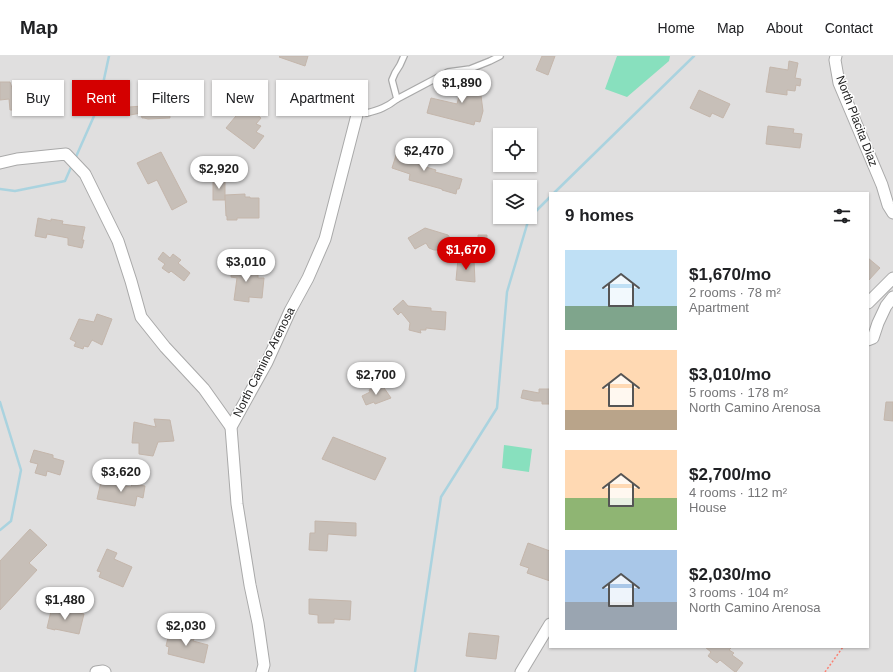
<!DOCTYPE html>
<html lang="en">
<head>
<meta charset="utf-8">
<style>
	body { margin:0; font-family:Arial,sans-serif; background:#f2f2f2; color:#202124; height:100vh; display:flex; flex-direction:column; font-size:15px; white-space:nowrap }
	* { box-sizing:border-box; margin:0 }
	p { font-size:13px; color:#757577 }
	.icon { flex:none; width:22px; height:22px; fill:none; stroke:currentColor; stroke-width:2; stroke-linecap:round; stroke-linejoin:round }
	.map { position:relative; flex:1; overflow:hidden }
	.sheet { position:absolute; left:549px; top:136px; width:320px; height:456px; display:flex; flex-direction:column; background:#fff; border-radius:0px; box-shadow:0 1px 3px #0004 }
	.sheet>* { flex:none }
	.top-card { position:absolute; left:12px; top:24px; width:380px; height:36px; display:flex; gap:8px }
	.controls { position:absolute; left:493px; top:72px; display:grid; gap:8px }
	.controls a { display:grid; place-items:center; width:44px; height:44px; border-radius:0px; background:#fff; box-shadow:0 1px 3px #0004; font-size:20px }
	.price { position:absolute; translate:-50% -34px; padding:0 9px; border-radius:14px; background:#fff; color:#222; font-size:13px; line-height:26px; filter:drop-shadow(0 1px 2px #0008) }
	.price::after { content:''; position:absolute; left:50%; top:24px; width:12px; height:9px; margin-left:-6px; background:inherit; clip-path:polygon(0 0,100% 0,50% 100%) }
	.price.on { background:#d40000; color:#fff }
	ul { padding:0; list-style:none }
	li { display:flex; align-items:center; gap:12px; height:100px; padding:0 16px }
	li span { display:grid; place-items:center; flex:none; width:112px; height:80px; border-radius:0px; color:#555 }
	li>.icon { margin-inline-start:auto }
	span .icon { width:48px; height:48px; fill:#fffc; stroke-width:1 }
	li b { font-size:17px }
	h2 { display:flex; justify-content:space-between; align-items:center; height:48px; padding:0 16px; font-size:17px }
	.pill { padding:0 14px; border-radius:0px; background:#fff; box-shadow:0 1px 3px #0004; font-size:14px; line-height:36px }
	.pill.on { background:#d40000; color:#fff }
	header { display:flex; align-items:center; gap:24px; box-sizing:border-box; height:56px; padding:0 20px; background:#fff; border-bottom:1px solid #e0e0e0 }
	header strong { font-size:19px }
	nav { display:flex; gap:22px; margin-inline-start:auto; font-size:14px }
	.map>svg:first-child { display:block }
</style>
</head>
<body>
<header>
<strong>Map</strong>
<nav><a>Home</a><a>Map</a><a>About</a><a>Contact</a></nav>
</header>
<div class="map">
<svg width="893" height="616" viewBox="0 0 893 616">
	<rect width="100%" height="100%" fill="#f2efe9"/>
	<path fill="#e0dfdf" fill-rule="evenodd" d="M0,0H893V616H0ZM500,79H530V109H500ZM500,131H530V161H500ZM550,137H868V591H550Z"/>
	<g fill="#88e0be">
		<path d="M617,0H670L669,5L627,41L605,33Z"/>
		<path d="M504,389L532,393L529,416L502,412Z"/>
	</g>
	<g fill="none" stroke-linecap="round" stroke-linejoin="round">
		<g stroke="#aad3df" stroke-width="2.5">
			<path d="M75,103L98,51L109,0"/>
			<path d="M0,133L15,135L65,125L72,109"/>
			<path d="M554,137L694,0"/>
			<path d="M530,161L550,141"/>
			<path d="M0,346L21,414L11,465L0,474"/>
			<path d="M415,616L441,441L497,352L507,236L529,162L530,161"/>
		</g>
	</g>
	<g fill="#c7bfb8" stroke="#c4b6ab">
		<path d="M280,0H308L305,10L279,1Z"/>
		<path d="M542,0H555L548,19L536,14Z"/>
		<path d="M789,5L798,7L795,22L801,23L800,30L796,29L795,35L787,34V39L766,36L770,11L788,14Z"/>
		<path d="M471,20L483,22L480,32L483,55L480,66L475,65L474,69L427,57L431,42L457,48L463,25L469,26Z"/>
		<path d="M0,26H10L13,35L41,33L43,57L16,59V54H10L9,43L0,44Z"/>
		<path d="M699,34L730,48L723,62L712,57L710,61L690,52Z"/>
		<path d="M245,49L261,62L256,68L261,70L256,76L264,80L254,93L226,72Z"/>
		<path d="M143,50L144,55L169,51L170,62L148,63L144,62H142L141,57L130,59L129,51Z"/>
		<path d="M768,70L794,73L793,77L802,78L800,92L766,88Z"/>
		<path d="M405,91H417L419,109L436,114L435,116L462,123L459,133H457L456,138L442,134V133L409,124L410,118L392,112L397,96L404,97Z"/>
		<path d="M161,96L187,146L172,154L157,124L148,128L137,107Z"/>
		<rect x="213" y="125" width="12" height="19"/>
		<path d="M245,138V141H250V142H259V162H237V164H227V160H226L225,139Z"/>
		<path d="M38,162L51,165V163L63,165L62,168L85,171L82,184H84L82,192L68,189V182L47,178L46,182L35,180Z"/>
		<path d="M425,172L448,179L457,192L446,200L442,194H434L429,192L426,187L415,193L408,182Z"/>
		<path d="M478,179H487L486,199H476V183H478Z"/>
		<path d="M163,196L170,202L173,198L181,204L178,207L190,217L184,225L171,215L169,217L162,212L165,208L158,203Z"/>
		<path d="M868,202L880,212L868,225Z"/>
		<path d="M458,203L474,204L475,226L456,224Z"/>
		<path d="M233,205L245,206L244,217L258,219V222H264L262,242L249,241V246L234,244L237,222L231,221Z"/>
		<path d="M403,244L408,250L431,252V255L446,256L445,274L426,272V274H420L421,277L409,274L410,267L401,256L398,259L393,253Z"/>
		<path d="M97,258L112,263L102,289L92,284L88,291L84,290L83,293L74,290L76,286L70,283L79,263L94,266Z"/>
		<path d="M382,329L391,342L375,348L374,346L366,349L362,340L370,336L369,334Z"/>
		<path d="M539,333H550V348H542V345H534L521,342L523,334L539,337Z"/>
		<path d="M886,346H893V365L884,364Z"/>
		<path d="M154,363L170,364L174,385L158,386L153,400L139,398V387H132L134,366L156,371Z"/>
		<path d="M333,381L386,402L375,424L322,403Z"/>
		<path d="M34,394L53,399V402L64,405L60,419L47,415L46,420L35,417L38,408L30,406Z"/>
		<path d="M101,426L131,431L132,428L145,430L143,442L137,440L135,450L97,443Z"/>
		<path d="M315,465L356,467V480L328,478L327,495L309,494L310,477H315Z"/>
		<path d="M30,473L47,489L29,507L37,514L0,554V505Z"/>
		<path d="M528,487L550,495V525L527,517L529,512L520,509Z"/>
		<path d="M107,493L117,497L114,503L132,511L123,531L99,521L101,516L97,515Z"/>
		<path d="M309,543L351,545L350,564L334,563V567H318V559L309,558Z"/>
		<path d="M52,551L84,558L79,578L55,573V574L47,572Z"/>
		<path d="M170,573L186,577V581L194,583L193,585L208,589L204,607L168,598L169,591L166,590Z"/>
		<path d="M469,577L499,580L496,603L466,600Z"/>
		<path d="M705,591H732L729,594L734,597L732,599L743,607L736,616H735L720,604L717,607L708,600L711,596Z"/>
	</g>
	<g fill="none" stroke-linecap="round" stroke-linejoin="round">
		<defs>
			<g id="service">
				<path d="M397,43L448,16L470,13L490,5L500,0"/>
				<path d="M359,51L367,57C379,54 387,51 397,43L392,24L395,17L400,9L404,0"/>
			</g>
			<g id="minor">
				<path d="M836,0L835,4L839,27L882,129L888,149L893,157"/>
				<path d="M0,107L17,103L66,98L85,118L118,185L131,225L141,261L165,291L204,333L231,371"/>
				<path d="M868,247L893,222"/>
				<path d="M868,284L873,282L878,267L886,250L893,241"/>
				<path d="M96,616L103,615L105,616"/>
				<path d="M262,616L264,609L258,567L250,529L237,448L231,371L267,306L290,255L308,222L325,183L359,51"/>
				<path d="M521,616L550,568"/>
			</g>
		</defs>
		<use href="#service" stroke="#a9a9a9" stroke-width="8"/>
		<use href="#minor" stroke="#a9a9a9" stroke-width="13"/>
		<path stroke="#fa8072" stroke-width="1.5" stroke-dasharray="2 2" stroke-linecap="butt" d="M825,616L843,591"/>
		<use href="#service" stroke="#fff" stroke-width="5.5"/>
		<use href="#minor" stroke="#fff" stroke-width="11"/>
	</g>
	<g text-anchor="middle" stroke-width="3" stroke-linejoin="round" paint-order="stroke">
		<g font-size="12" fill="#222" stroke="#fff">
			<text transform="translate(857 65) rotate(69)" y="4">North Placita Diaz</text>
			<text transform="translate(264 306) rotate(-63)" y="4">North Camino Arenosa</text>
		</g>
	</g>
</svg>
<div class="controls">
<a><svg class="icon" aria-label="locate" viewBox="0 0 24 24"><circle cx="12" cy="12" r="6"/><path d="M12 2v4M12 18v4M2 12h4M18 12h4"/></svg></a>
<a><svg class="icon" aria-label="layers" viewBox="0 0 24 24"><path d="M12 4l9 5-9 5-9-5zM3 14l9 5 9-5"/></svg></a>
</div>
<b class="price" style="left:462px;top:48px">$1,890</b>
<b class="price" style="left:424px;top:116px">$2,470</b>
<b class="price" style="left:219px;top:134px">$2,920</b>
<b class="price on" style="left:466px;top:215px">$1,670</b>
<b class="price" style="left:246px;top:227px">$3,010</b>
<b class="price" style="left:376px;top:340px">$2,700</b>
<b class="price" style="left:121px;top:437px">$3,620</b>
<b class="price" style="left:65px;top:565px">$1,480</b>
<b class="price" style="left:186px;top:591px">$2,030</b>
<div class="top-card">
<a class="pill">Buy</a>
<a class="pill on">Rent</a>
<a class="pill">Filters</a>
<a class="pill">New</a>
<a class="pill">Apartment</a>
</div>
<section class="sheet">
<h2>9 homes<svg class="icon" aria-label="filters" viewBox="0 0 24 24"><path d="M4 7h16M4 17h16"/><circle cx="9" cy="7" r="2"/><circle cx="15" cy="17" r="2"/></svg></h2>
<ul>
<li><span style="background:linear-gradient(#bfe0f5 70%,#7fa58c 0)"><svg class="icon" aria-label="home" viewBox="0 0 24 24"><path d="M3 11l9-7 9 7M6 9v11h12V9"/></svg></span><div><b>$1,670/mo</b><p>2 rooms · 78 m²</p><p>Apartment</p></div></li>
<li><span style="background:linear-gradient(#ffd9b3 75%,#b9a48a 0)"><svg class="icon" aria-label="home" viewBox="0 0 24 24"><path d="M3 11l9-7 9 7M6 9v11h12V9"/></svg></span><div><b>$3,010/mo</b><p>5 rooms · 178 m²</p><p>North Camino Arenosa</p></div></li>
<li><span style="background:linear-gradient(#ffd9b3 60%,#8fb573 0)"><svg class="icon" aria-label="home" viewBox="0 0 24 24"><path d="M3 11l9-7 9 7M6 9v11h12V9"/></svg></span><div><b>$2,700/mo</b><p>4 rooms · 112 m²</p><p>House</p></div></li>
<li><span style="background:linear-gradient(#a9c7e8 65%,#9aa5b1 0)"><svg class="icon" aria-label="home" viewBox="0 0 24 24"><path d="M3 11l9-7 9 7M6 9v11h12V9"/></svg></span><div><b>$2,030/mo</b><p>3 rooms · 104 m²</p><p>North Camino Arenosa</p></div></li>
</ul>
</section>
</div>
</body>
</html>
